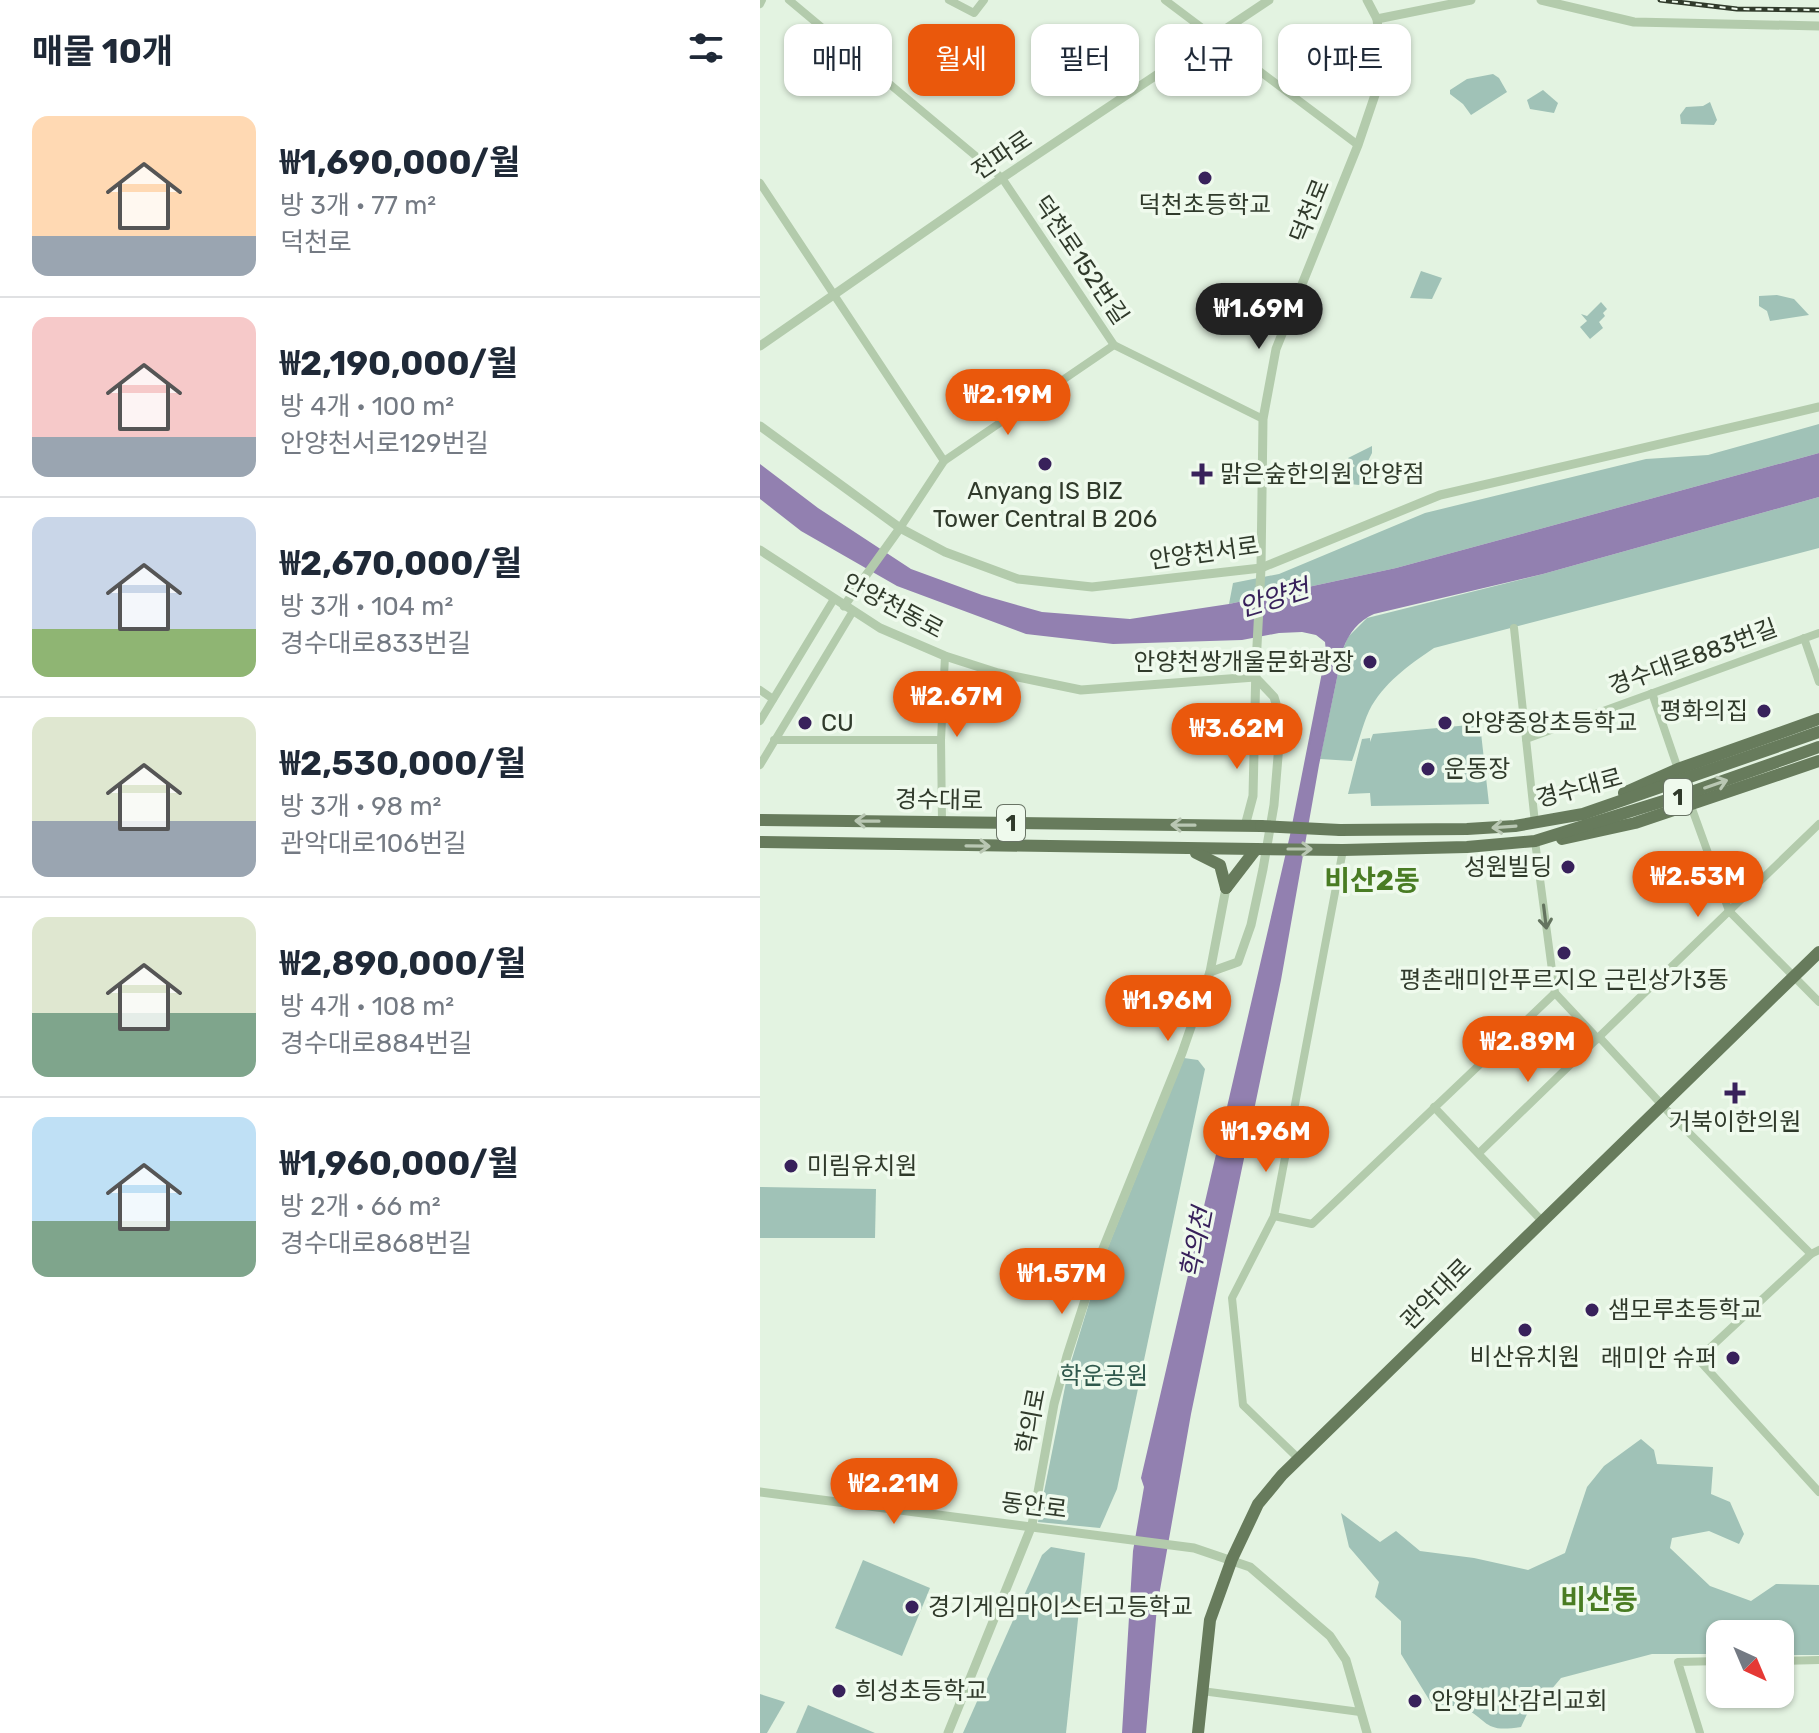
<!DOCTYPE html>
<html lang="ko">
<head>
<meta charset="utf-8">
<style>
	body { margin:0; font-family:Rubik,"Noto Sans KR",sans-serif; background:#f6f6f7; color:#1f2937; height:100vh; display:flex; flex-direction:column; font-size:30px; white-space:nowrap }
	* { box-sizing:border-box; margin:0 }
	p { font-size:26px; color:#747a83 }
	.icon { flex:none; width:44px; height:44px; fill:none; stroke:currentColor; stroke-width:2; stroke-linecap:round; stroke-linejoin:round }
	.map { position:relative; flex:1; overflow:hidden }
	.details { display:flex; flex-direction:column; background:#fff; width:760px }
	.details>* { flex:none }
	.top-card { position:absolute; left:24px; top:24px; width:760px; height:72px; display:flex; gap:16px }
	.needle { width:52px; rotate:136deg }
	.controls { position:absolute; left:946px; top:1620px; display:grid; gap:16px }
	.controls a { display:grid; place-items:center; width:88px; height:88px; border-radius:16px; background:#fff; box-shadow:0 2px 6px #0004; font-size:40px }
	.price { position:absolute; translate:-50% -68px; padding:0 18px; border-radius:28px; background:#ea580c; color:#fff; font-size:26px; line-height:52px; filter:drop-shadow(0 2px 4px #0008) }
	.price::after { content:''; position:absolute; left:50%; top:48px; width:24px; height:18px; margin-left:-12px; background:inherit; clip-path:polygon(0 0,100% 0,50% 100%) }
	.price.current { background:#222; color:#fff }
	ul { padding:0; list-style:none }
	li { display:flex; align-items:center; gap:24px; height:200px; padding:0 32px }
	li+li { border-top:2px solid #e0e1e3 }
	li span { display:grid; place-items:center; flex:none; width:224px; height:160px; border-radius:16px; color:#555 }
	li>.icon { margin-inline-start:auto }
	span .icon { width:96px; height:96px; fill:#fffc; stroke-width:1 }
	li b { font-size:34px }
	h2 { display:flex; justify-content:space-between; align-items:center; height:96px; padding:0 32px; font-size:34px }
	.tag { padding:0 28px; border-radius:16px; background:#fff; box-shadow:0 2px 6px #0004; font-size:28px; line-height:72px }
	.tag.current { background:#ea580c; color:#fff }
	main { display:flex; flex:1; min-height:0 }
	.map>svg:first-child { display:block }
</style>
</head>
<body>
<main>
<section class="details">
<h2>매물 10개<svg class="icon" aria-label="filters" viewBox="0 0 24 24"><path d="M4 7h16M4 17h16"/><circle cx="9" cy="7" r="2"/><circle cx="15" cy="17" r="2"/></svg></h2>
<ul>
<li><span style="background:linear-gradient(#ffd9b3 75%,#9aa5b1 0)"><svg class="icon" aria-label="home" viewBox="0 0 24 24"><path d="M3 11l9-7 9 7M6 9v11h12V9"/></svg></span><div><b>₩1,690,000/월</b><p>방 3개 · 77 m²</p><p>덕천로</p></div></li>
<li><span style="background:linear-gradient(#f6c9c9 75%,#9aa5b1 0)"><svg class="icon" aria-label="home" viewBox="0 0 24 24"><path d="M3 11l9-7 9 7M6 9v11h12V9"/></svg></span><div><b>₩2,190,000/월</b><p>방 4개 · 100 m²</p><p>안양천서로129번길</p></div></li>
<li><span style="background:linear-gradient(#c9d6e8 70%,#8fb573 0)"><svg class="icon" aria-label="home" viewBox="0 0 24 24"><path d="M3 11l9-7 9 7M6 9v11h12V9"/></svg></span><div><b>₩2,670,000/월</b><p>방 3개 · 104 m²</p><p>경수대로833번길</p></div></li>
<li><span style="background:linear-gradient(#dfe7d0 65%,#9aa5b1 0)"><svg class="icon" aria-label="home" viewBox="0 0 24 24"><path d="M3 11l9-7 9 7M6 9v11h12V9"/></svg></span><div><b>₩2,530,000/월</b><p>방 3개 · 98 m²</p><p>관악대로106번길</p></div></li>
<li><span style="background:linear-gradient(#dfe7d0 60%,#7fa58c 0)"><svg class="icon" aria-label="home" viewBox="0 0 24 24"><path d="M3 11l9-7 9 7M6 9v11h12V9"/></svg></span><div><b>₩2,890,000/월</b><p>방 4개 · 108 m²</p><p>경수대로884번길</p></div></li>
<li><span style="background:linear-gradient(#bfe0f5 65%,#7fa58c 0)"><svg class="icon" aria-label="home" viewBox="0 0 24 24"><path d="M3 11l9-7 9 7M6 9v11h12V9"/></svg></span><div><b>₩1,960,000/월</b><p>방 2개 · 66 m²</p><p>경수대로868번길</p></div></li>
</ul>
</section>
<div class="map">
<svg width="1059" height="1733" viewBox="0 0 1059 1733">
	<rect width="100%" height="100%" fill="#e3f3e1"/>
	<g fill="#a0c2b7">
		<path d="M733,74L739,78L747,92L711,115L703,104L690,94V90L707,79Z"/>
		<path d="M783,90L798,103L794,113L770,109L767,100Z"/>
		<path d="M950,102L957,120L954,125L921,124L920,115L926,107L943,106Z"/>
		<path d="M661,271L682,278L672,299L650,298Z"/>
		<path d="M1017,295L1034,299L1049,315L1010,321L1007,311L999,306V296Z"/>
		<path d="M841,302L847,309L843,313L845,316L839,322L843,328L830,339L820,327L827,321L821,314L827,316Z"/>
		<path d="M1059,424V453L636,568L469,604L473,583L519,574L665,513L886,459L948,455Z"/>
		<path d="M612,446V453L607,463L611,468L621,466L612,472L609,486L604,480L599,485L590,484L586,476L588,471L595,466L588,458Z"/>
		<path d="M1059,497V548L674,648C649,665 623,683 609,711C602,726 598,745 592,761L560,759L583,649L588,637L607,618L783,574Z"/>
		<path d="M720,724L729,804L611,806L610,793L588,794L602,739L610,738V742L613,734Z"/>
		<path d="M424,1058L438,1060L445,1069L357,1489L340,1528L278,1522L308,1372L340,1267Z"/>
		<path d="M0,1187L116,1189L115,1238H0Z"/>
		<path d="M881,1439L894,1450L897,1464L953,1467L951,1494L970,1502L984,1534L979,1544L949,1531L912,1538L910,1548L950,1586L991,1601L1016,1584L1059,1585V1655H1020V1634H960V1654H892L801,1678L780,1703L768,1712L761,1727C723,1733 730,1721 704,1708C696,1704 687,1708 679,1704L673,1706L641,1654V1621L615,1597L619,1582L589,1547L581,1513L620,1542L636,1531L660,1551L714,1558L768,1570L805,1553L827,1487L844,1466Z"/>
		<path d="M291,1547L325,1553L306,1733H203L282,1555Z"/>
		<path d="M103,1560L170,1588L142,1656L75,1628Z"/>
		<path d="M0,1694L25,1702L7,1733H0Z"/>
		<path d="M48,1705L115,1733H36Z"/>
	</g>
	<path fill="#9280b0" d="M1059,453V497L783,574L614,614C598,621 589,633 583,649L559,765L521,980L431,1414L397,1607L386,1733H362L373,1551L384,1487L381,1478L530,835L566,652L565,642L556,635L542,632L519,633L482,640L353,644L266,634L137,586L41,531L0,499V464L58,508L151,569L222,595L282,612L370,619L469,604L636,568Z"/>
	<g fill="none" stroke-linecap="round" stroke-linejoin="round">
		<g stroke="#b3cbac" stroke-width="8">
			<path d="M29,0L242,178L354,345L503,419"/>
			<path d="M189,0L214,13L224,0"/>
			<path d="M405,0L598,145"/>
			<path d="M0,4L2,0"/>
			<path d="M0,183L184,461"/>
			<path d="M140,528L184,461L354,345"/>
			<path d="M754,628L766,739"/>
			<path d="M1044,638L1059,682"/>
			<path d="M0,690L13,699"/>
			<path d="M892,693L918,769"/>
			<path d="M0,721L74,599"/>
			<path d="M14,740H181"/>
			<path d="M0,765L93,611"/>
			<path d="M931,806L969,911L1059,1002"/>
			<path d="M182,822L181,740L185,656"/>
			<path d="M775,823L766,739L1059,633"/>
			<path d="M775,841L795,993"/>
			<path d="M795,993L838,1039"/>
			<path d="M840,1038L916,1120L1051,1254L1059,1250"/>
			<path d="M674,1107L782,1221"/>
			<path d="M719,1153L1059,824"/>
			<path d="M514,1216L552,1224L795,993"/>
			<path d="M1051,1254L938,1359L1059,1492"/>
			<path d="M539,1459L483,1405L472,1298L514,1216L583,850"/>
			<path d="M1020,1661L1059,1660"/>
			<path d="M442,1691L600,1712"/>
			<path d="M940,1733L918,1662L960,1661"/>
		</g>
		<g stroke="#b3cbac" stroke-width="9">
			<path d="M781,0L874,22L1059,26"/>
			<path d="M617,19L711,0"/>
			<path d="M0,346L242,178L509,0"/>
			<path d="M0,426L140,528L185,552L258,579L332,587L501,568L680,495L1059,407"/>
			<path d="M0,550L120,628L185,656L238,673L321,690L495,677L514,697L521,720L514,805L503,869L491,925L478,962L450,972"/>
			<path d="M84,606L140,528"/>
			<path d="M494,719L511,714L520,720"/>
			<path d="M485,826L493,796L496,665L501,568L503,419L516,349L598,145L618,86L619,38L617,19L607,0"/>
			<path d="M0,1492L434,1548L490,1567L570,1636L586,1660L607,1733"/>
			<path d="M188,1733L272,1525L294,1404L307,1356L336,1266L422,1053L450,972L466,888"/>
		</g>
		<g stroke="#677b5c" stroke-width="12">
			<path d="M864,793L918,769L1059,719"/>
			<path d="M0,820L501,826"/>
			<path d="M580,830L707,829L755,826L823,814L1059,732"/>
			<path d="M802,839L875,823L1059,761"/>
			<path d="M0,842L496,849"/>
			<path d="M583,850L707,847L775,841L926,794L1059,747"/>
			<path d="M436,853L460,865L466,888"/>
			<path d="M466,888L496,849"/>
			<path d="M438,1733L450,1620L472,1559L498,1504L522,1475L1059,952"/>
		</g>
		<defs>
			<path id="rail" d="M900,0L977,9L1059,10"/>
		</defs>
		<use href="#rail" stroke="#303a2b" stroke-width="5"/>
		<use href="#rail" stroke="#effaed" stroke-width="2" stroke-dasharray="6" stroke-linecap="butt"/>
		<g stroke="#677b5c" stroke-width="12">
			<path d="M501,826L580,830"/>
			<path d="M496,849L583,850"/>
		</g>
	</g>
	<defs><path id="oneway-shaft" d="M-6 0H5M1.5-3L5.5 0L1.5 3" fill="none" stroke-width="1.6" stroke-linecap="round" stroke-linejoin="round" transform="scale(2)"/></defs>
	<g stroke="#b9c7b3">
		<use href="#oneway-shaft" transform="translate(956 784) rotate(-19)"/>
		<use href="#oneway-shaft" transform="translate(107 821) rotate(-179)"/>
		<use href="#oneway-shaft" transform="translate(423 825) rotate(-179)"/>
		<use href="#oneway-shaft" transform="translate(744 827) rotate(176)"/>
		<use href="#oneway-shaft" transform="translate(218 846) rotate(1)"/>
		<use href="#oneway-shaft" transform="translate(540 849)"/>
	</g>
	<use stroke="#64745f" href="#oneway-shaft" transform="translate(785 917) rotate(83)"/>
	<g fill="#38215b" stroke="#effaed" stroke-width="3">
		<circle cx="445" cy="178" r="8"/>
		<circle cx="285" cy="464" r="8"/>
		<path d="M438 462h8v8h8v8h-8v8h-8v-8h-8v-8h8z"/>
		<circle cx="610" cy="662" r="8"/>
		<circle cx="1004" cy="711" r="8"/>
		<circle cx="45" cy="723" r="8"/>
		<circle cx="685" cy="723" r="8"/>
		<circle cx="668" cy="769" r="8"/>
		<circle cx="808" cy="867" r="8"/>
		<circle cx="804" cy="953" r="8"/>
		<path d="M971 1081h8v8h8v8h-8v8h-8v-8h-8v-8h8z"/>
		<circle cx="31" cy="1166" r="8"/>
		<circle cx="832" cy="1310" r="8"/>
		<circle cx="765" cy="1330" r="8"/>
		<circle cx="973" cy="1358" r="8"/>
		<circle cx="152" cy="1607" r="8"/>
		<circle cx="79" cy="1691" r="8"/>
		<circle cx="655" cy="1701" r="8"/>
	</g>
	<g text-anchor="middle" stroke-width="7" stroke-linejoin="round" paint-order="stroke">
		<g fill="#effaed" stroke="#697465" stroke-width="2">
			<rect x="904" y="779" width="28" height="36" rx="6"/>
			<rect x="237" y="805" width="28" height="36" rx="6"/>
		</g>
		<g font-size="22" font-weight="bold" fill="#303a2b">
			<text x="918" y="805">1</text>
			<text x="251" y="831">1</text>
		</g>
		<g font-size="24" fill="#303a2b" stroke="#effaed">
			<text transform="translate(242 155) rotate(-34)" y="8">전파로</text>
			<text transform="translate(550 211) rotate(-68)" y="8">덕천로</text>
			<text transform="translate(321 260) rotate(56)" y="8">덕천로152번길</text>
			<text transform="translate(444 553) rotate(-8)" y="8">안양천서로</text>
			<text transform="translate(133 606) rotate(28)" y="8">안양천동로</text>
			<text transform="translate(933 657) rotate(-20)" y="8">경수대로883번길</text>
			<text transform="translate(819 788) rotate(-15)" y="8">경수대로</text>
			<text transform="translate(179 800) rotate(1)" y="8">경수대로</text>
			<text transform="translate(676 1294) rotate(-45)" y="8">관악대로</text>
			<text transform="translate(271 1421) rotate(-79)" y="8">학의로</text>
			<text transform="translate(274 1506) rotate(7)" y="8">동안로</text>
		</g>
		<g font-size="24" fill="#303a2b" stroke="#effaed" text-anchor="start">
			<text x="445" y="213" text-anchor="middle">덕천초등학교</text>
			<text x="460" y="482">맑은숲한의원 안양점</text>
			<text x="285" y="499" text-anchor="middle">Anyang IS BIZ<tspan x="285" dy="28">Tower Central B 206</tspan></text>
			<text x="594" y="670" text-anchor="end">안양천쌍개울문화광장</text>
			<text x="988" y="719" text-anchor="end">평화의집</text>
			<text x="61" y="731">CU</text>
			<text x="701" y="731">안양중앙초등학교</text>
			<text x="684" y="777">운동장</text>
			<text x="792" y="875" text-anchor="end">성원빌딩</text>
			<text x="804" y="988" text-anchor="middle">평촌래미안푸르지오 근린상가3동</text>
			<text x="975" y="1130" text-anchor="middle">거북이한의원</text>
			<text x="47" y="1174">미림유치원</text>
			<text x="848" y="1318">샘모루초등학교</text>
			<text x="765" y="1365" text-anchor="middle">비산유치원</text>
			<text x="957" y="1366" text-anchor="end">래미안 슈퍼</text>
			<text x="168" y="1615">경기게임마이스터고등학교</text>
			<text x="95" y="1699">희성초등학교</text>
			<text x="671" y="1709">안양비산감리교회</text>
		</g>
		<g font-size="24" fill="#2f584c" stroke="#effaed">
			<text x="344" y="1384">학운공원</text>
		</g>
		<g font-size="26" font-style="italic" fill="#38215b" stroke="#effaed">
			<text transform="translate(514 598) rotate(-17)" y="9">안양천</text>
			<text transform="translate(436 1243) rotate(-79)" y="9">학의천</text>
		</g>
		<g font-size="28" font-weight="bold" fill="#497c23" stroke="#effaed">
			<text x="612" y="890">비산2동</text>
			<text x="839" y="1609">비산동</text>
		</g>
	</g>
</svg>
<div class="controls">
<a><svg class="needle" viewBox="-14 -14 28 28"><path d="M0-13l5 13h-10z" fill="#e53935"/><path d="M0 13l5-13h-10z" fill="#747a83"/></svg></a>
</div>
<b class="price current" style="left:499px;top:351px">₩1.69M</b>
<b class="price" style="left:248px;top:437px">₩2.19M</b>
<b class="price" style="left:197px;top:739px">₩2.67M</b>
<b class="price" style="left:477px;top:771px">₩3.62M</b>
<b class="price" style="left:938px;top:919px">₩2.53M</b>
<b class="price" style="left:408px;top:1043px">₩1.96M</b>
<b class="price" style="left:768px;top:1084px">₩2.89M</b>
<b class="price" style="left:506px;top:1174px">₩1.96M</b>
<b class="price" style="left:302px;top:1316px">₩1.57M</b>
<b class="price" style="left:134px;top:1526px">₩2.21M</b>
<div class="top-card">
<a class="tag">매매</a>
<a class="tag current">월세</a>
<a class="tag">필터</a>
<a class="tag">신규</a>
<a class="tag">아파트</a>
</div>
</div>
</main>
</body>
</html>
